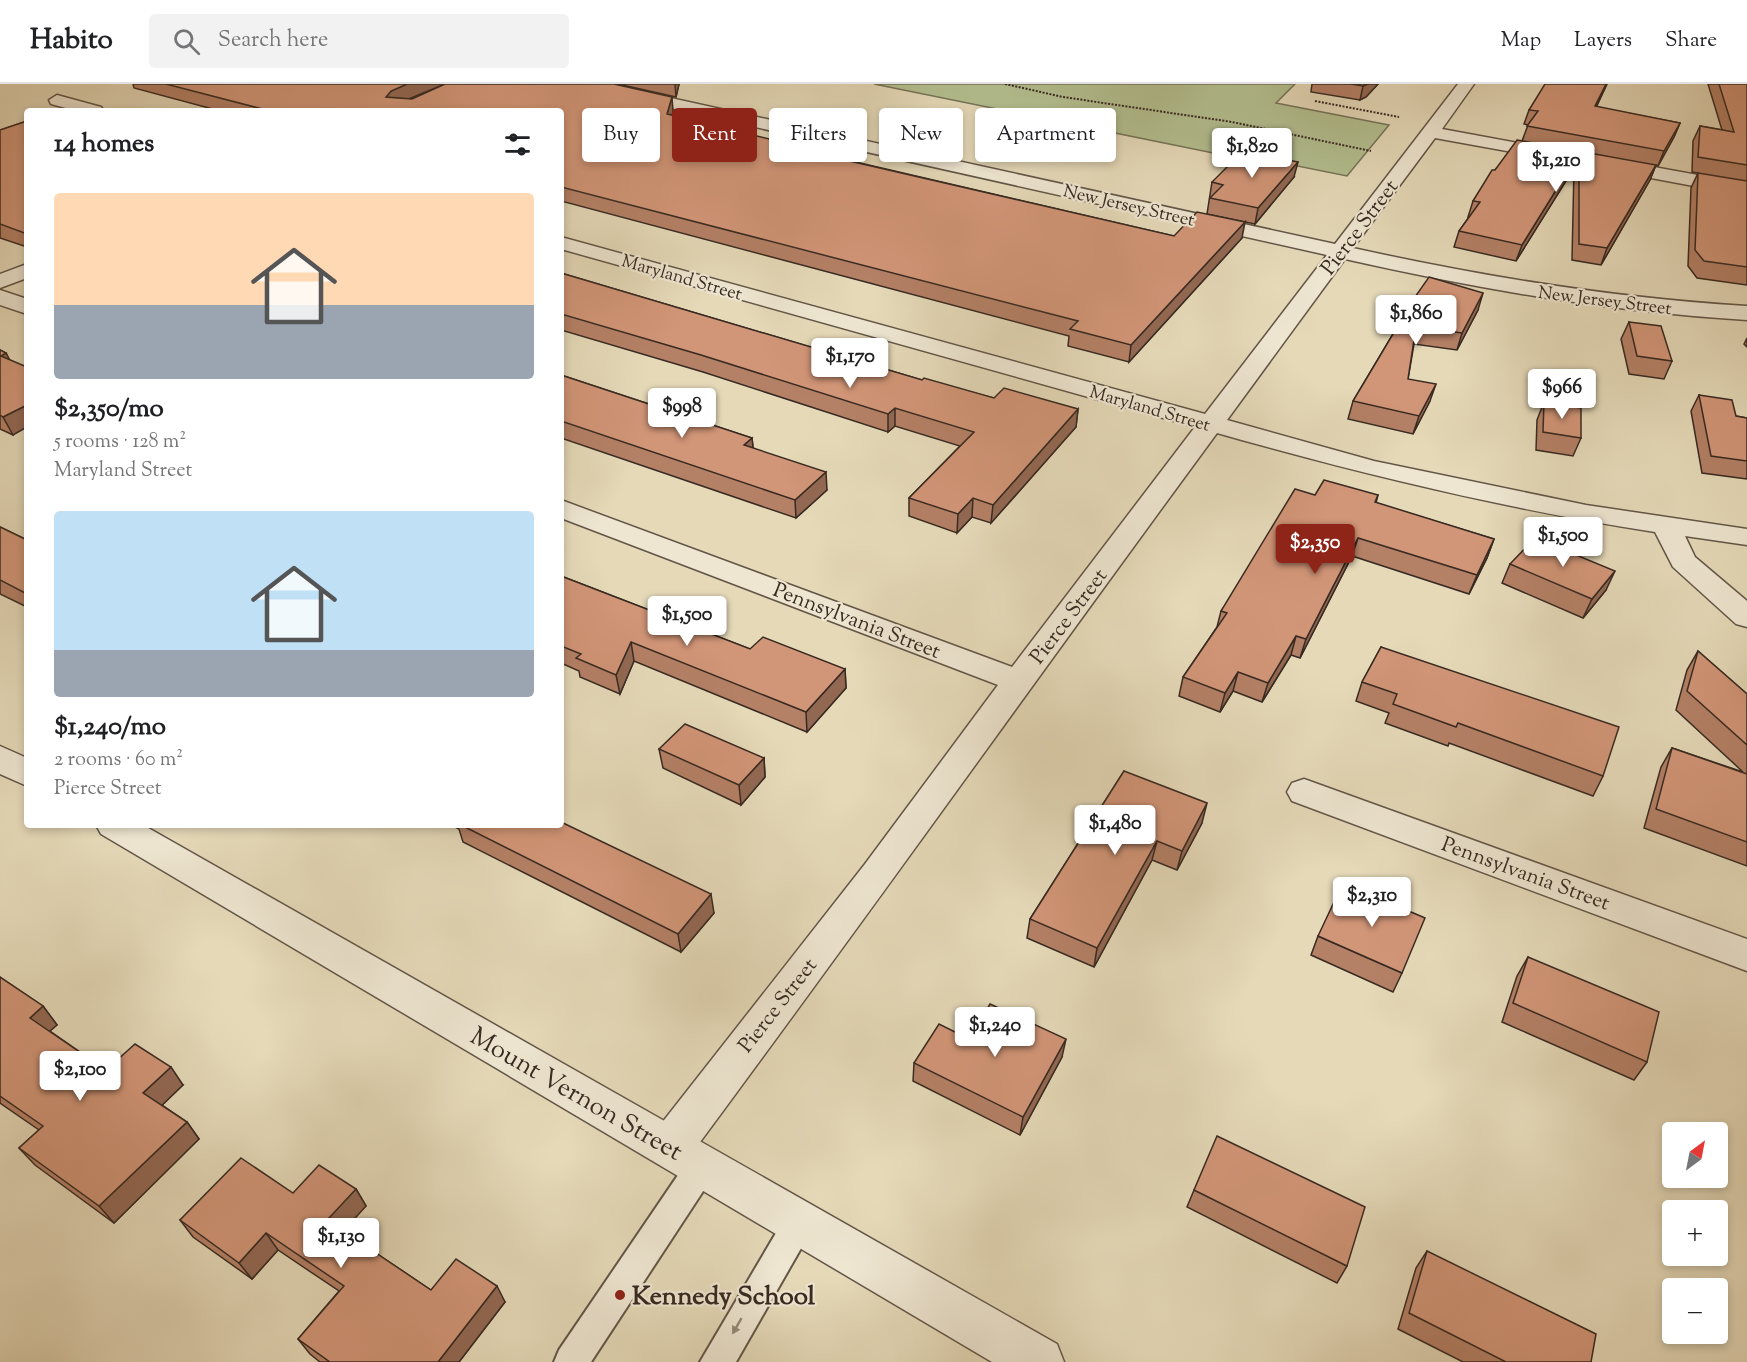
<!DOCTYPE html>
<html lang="en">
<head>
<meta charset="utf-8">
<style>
	body { margin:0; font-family:"Sorts Mill Goudy",serif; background:#f2f2f2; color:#202124; height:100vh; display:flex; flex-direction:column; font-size:22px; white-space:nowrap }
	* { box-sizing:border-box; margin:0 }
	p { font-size:20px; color:#757577 }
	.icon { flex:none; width:33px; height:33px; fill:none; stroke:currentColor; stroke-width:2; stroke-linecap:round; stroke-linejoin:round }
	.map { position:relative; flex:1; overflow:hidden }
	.details { position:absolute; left:24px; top:24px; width:540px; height:720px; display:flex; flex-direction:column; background:#fff; border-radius:6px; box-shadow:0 3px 9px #0003 }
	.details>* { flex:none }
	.hud { position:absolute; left:582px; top:24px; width:570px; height:54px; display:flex; gap:12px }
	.needle { width:39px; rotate:32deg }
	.tools { position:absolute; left:1662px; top:1038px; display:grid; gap:12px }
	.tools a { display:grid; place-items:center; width:66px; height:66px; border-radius:6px; background:#fff; box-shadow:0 3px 9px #0003; font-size:30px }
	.price { position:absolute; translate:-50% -51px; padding:0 14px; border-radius:6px; background:#fff; color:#222; font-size:20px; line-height:39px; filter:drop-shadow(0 2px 3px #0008) }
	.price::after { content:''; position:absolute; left:50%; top:36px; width:18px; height:14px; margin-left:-9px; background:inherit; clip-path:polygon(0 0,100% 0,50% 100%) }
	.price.current { background:#8f2418; color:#fff }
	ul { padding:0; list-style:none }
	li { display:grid; align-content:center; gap:12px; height:318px; padding:0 30px }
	li span { display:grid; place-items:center; height:186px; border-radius:6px; color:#555 }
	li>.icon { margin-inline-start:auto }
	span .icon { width:108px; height:108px; fill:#fffc; stroke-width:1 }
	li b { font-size:26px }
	h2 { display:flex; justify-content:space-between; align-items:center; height:72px; padding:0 30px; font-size:26px }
	.pill { padding:0 21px; border-radius:6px; background:#fff; box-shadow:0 3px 9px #0003; font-size:21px; line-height:54px }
	.pill.current { background:#8f2418; color:#fff }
	header { display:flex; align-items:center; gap:36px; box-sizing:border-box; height:84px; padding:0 30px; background:#fff; border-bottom:2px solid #e0e0e0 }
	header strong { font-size:28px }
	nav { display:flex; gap:33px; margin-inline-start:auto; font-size:21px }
	.search { width:420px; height:54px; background:#f2f2f2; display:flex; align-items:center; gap:15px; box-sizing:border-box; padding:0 21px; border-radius:6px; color:#757577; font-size:22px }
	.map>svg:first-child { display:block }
</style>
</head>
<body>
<header>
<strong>Habito</strong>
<div class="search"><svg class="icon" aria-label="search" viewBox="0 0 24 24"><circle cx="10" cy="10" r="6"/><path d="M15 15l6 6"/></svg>Search here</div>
<nav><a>Map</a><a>Layers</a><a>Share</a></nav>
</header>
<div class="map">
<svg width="1747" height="1278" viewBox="0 0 1747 1278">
	<rect width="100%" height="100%" fill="#e5d9b8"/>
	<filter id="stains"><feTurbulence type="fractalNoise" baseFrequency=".00333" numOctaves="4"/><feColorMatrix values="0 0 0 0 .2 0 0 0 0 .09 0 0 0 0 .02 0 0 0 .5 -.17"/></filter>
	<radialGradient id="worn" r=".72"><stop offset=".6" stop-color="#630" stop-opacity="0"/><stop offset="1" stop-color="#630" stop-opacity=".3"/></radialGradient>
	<path fill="#b3bf90" stroke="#767459" stroke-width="1.5" d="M874,0H1295L1276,19L1389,41L1347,92L1227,68L1223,71Z"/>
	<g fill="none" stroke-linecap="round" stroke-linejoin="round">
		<defs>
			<g id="service">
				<path d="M702,1068L713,1072L717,1082L713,1092L591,1278H554L559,1266L691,1072Z"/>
				<path d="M800,1123L811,1127L816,1138L736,1278H700L789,1127Z"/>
			</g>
			<g id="minor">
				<path d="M577,0H607L1335,160L1458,0H1474L1442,45L1562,67L1565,71L1562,75L1556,76L1435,54L1353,164C1484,193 1614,214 1747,222V236C1611,228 1479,205 1345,175L1227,336L1374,377L1586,421L1747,445V461L1685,452L1695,473L1747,517V543L1736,540L1673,483L1655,448C1506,425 1361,390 1217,349C1039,591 865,836 686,1077L670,1083L654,1077L648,1063L654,1049L865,780L998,601L561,434V416L1012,583L1195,343L561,165V153L1205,330L1327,171L585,5Z"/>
				<path d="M57,11L101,23L104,27H77L51,20L49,16Z"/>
				<path d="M1610,75L1747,100V112L1603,85L1601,81L1603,77Z"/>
				<path d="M27,180V194L0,204V190Z"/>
				<path d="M0,206L27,215V230L0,221Z"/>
				<path d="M1304,695L1747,855V887L1292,717L1287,708L1292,699Z"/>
			</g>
			<g id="tertiary">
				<path d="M0,662L27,674V702L0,690Z"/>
				<path d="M96,741H143L1057,1260L1064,1278H992L101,750Z"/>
			</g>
		</defs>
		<use href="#service" stroke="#635648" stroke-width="4"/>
		<use href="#minor" stroke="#635648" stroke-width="3"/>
		<use href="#tertiary" stroke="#635648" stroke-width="3"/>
		<g stroke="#382a22" stroke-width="2" stroke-dasharray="2 1.5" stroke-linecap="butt">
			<path d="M1005,0L1063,13L1232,38L1371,67"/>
			<path d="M1315,17L1399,33"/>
		</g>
		<use href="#service" fill="#eee6d1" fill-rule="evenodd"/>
		<use href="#minor" fill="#eee6d1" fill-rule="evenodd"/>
		<use href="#tertiary" fill="#eee6d1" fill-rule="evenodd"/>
	</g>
	<g fill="#b48066" stroke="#382a22" stroke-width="1.5">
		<path d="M133,0H445L409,15L673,27L672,31L843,75L1174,152L1242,154L1129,278L1068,262L1069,252L561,117V27H220L134,4Z"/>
		<path d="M618,0H679L676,13Z"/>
		<path d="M1312,0H1378L1366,13L1360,16L1311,8Z"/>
		<path d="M1607,0L1596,23L1680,39L1674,53L1658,82L1656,81L1650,96L1601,181L1572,176L1574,84L1516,177L1454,163L1459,147L1469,133H1468L1473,117L1495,86L1522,57L1528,41L1524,40L1529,26Z"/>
		<path d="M1708,0H1747V201L1697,194L1688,182L1691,104L1698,89L1692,88L1693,57L1700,42L1722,46Z"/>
		<path d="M27,37V163L0,154V46Z"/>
		<path d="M1294,93L1255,140L1207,130L1212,98Z"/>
		<path d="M561,189L922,296L994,314L1078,325L1076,343L991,439L972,433L957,449L909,432V414L960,362L895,342L888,348L703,288L561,246Z"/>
		<path d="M1478,226L1457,266L1414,260L1408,295L1430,317L1413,350L1348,335L1353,317L1393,250L1396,240Z"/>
		<path d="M1629,238L1672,277L1664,295L1629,290L1621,255Z"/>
		<path d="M1747,254V263L1744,260Z"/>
		<path d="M0,266L6,269L9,275L13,351L0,345Z"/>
		<path d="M561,291L752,354L753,364L827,406L796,434L561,354Z"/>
		<path d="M1699,311L1736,332L1747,334V395L1702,389L1691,327Z"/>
		<path d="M1544,318L1581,354L1573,372L1536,366L1537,336Z"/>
		<path d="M1315,411H1378L1376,419L1494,455L1487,474L1469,510L1352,472L1300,574L1291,571L1262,618L1233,607L1220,628L1179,612L1183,593L1217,543L1221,527Z"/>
		<path d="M0,443L27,456V523L0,510Z"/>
		<path d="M1510,480L1606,506L1583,534L1502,499Z"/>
		<path d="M561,492L750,565L845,585L846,604L807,648L634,577L620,610L580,593L579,587L561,579Z"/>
		<path d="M1381,563L1603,692L1593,712L1449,659L1448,662L1385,639L1389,629L1356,617L1362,598Z"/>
		<path d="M1698,567L1747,610V782L1644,744L1661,683L1672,664L1743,688L1676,626L1687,586Z"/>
		<path d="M659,665L764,674L765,693L741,721L663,684Z"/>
		<path d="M1124,687L1202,739L1177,786L1152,776L1094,883L1027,854L1030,835Z"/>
		<path d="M451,741H561L714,829L681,868L463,758L459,745Z"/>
		<path d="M1318,852L1402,889L1393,908L1311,871Z"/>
		<path d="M1528,873L1647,978L1634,996L1502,938L1517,892Z"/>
		<path d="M0,893L43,922L57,941L50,947L106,986L183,1001L162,1021L187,1038L199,1055L114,1139L35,1081L19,1064L39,1046L0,1019Z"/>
		<path d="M1062,973L1020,1051L913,997L914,979Z"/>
		<path d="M356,1105L366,1122L343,1147L431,1206L505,1218L459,1278H320L310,1270L298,1255L339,1207L278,1166L252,1195L193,1153L180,1136L293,1109Z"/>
		<path d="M1194,1106L1347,1182L1337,1199L1187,1123Z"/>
		<path d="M1427,1167L1591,1278H1463L1398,1245L1416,1184Z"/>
	</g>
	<g fill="#926853" stroke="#382a22" stroke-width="1.5">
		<path d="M407,0H445L394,21L386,13L391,7Z"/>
		<path d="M675,0H679L676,13Z"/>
		<path d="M1368,0H1378L1366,13L1360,16L1363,2Z"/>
		<path d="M1606,0H1607L1590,37L1595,22Z"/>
		<path d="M672,13L673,27L669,45L667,30Z"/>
		<path d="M1680,39L1674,53L1658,82L1664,67Z"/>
		<path d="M1579,69L1574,84L1516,177L1522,161Z"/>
		<path d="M1298,78L1294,93L1255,140L1258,124Z"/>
		<path d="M1656,81L1650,96L1601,181L1607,164Z"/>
		<path d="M1245,138L1242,154L1129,278L1131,261Z"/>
		<path d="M1483,209L1478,226L1457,266L1462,249Z"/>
		<path d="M6,269L15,286L1,272Z"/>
		<path d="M1436,300L1430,317L1413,350L1419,332Z"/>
		<path d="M27,321V343L13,351L3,333Z"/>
		<path d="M895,324V342L888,348V330Z"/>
		<path d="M1078,325L1076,343L991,439L993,421Z"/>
		<path d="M752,354L754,372L744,361Z"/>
		<path d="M826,388L827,406L796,434L795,416Z"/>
		<path d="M973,414L972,433L957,449L958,430Z"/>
		<path d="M1358,454L1352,472L1300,574L1306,555Z"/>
		<path d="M1494,455L1487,474L1469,510L1477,491Z"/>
		<path d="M1615,487L1606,506L1583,534L1592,515Z"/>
		<path d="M1296,552L1291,571L1262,618L1268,599Z"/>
		<path d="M631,558L634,577L620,610L616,591Z"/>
		<path d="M845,585L846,604L807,648L806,628Z"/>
		<path d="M1238,588L1233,607L1220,628L1225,609Z"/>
		<path d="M764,674L765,693L741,721L739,701Z"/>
		<path d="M1207,719L1202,739L1177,786L1182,767Z"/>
		<path d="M1157,757L1152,776L1094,883L1097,864Z"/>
		<path d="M711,810L714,829L681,868L678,850Z"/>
		<path d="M43,922L57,941L44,952L30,934Z"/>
		<path d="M1066,955L1062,973L1020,1051L1023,1033Z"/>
		<path d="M171,983L183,1001L156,1027L143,1009Z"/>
		<path d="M187,1038L199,1055L114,1139L99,1122Z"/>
		<path d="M356,1105L366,1122L338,1153L327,1136Z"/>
		<path d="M266,1149L278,1166L252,1195L239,1179Z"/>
		<path d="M497,1202L505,1218L459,1278H438Z"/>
	</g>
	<g fill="#d19577" stroke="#382a22" stroke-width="1.5">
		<path d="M166,0H407L391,7L386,13L412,15L445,0H614L672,13L667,30L843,73L841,75L1174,152L1197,128L1245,138L1131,261L1070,245L1078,237L561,103V27H270Z"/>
		<path d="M1351,0H1368L1363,2Z"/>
		<path d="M1545,0H1606L1595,22L1680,39L1664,67L1527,42L1538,27L1529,26Z"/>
		<path d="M1719,0H1747V81L1698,73L1700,42L1734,48Z"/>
		<path d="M27,37V150L0,140V46Z"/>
		<path d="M1517,56L1656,81L1607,164L1579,160V69L1522,161L1459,147L1480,118L1473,117L1492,86H1495Z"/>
		<path d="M1243,67L1298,78L1258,124L1210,114L1223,101L1212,98Z"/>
		<path d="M1698,89L1747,97V183L1704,177L1695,166Z"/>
		<path d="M561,189L922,296L924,294L994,314L1004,304L1078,325L993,421L973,414L958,430L909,414L974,348L895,324L888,330L701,271L561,230Z"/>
		<path d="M1429,193L1483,209L1462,249L1416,243L1408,295L1436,300L1419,332L1353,317L1399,240H1396Z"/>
		<path d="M1629,238L1661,242L1672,277L1637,272Z"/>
		<path d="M0,266L6,269L1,272L27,283V321L3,333L0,331Z"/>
		<path d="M561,291L752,354L744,361L826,388L795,416L561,337Z"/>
		<path d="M1699,311L1732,316L1736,332L1747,334V377L1711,372Z"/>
		<path d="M1544,318L1581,324V354L1543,348Z"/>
		<path d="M1324,396L1378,411L1375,418L1494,455L1477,491L1358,454L1306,555L1296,552L1268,599L1238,588L1225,609L1183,593L1227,529L1221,527L1295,405L1315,411Z"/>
		<path d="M0,443L27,456V510L0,496Z"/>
		<path d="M1535,454L1615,487L1592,515L1510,480Z"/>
		<path d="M561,492L750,565L763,553L845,585L806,628L631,558L616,591L576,574L581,570L561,562Z"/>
		<path d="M1381,563L1619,643L1603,692L1458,639L1456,643L1393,620L1397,610L1362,598Z"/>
		<path d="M1698,567L1747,610V661L1687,607Z"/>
		<path d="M685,640L764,674L739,701L659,665Z"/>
		<path d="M1672,664L1747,690V758L1656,725Z"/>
		<path d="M1124,687L1207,719L1182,767L1157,757L1097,864L1030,835Z"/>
		<path d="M561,738L711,810L678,850L461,741H561Z"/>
		<path d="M1343,799L1425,834L1402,889L1318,852Z"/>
		<path d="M1528,873L1659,928L1647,978L1513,919Z"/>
		<path d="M0,893L43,922L30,934L106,986L135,960L171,983L143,1009L187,1038L99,1122L19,1064L43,1042L0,1012Z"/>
		<path d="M990,920L1066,955L1023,1033L914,979L939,940L969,955Z"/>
		<path d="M1217,1052L1365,1123L1347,1182L1194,1106Z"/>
		<path d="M241,1074L293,1109L319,1081L356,1105L327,1136L431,1206L456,1175L497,1202L438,1278H330L298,1255L344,1202L266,1149L239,1179L180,1136Z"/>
		<path d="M1427,1167L1596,1250L1591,1278H1506L1409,1229Z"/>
	</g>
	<defs><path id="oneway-solid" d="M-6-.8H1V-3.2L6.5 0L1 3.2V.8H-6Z" transform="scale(1.5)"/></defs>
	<use fill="#93887a" href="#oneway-solid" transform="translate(737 1242) rotate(120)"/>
	<circle fill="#8f2418" stroke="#eee6d1" stroke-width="2" cx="620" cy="1211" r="6"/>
	<g text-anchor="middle" stroke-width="4.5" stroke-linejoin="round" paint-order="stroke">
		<g font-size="18" fill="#382a22" stroke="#eee6d1">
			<text transform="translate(1129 121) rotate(13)" y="6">New Jersey Street</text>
			<text transform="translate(682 193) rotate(16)" y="6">Maryland Street</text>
			<text transform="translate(1605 216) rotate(7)" y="6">New Jersey Street</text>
			<text transform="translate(1150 324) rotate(16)" y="6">Maryland Street</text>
		</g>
		<g font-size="21" fill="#382a22" stroke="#eee6d1">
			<text transform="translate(1359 143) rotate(-53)" y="7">Pierce Street</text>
			<text transform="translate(1068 532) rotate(-53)" y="7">Pierce Street</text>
			<text transform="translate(857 536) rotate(21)" y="7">Pennsylvania Street</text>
			<text transform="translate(1526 789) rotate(20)" y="7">Pennsylvania Street</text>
			<text transform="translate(777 921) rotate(-52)" y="7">Pierce Street</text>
		</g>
		<g font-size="26" fill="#382a22" stroke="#eee6d1">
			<text transform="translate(577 1009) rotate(30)" y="9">Mount Vernon Street</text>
		</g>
		<g font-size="26" font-weight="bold" fill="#382a22" stroke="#eee6d1" text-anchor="start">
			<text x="632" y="1220">Kennedy School</text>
		</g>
	</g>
	<rect width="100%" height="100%" filter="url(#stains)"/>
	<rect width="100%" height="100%" fill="url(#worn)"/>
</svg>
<div class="tools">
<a><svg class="needle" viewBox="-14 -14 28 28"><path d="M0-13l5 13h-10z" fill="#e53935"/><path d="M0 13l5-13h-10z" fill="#757577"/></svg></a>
<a>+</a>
<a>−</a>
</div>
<b class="price" style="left:1252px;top:95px">$1,820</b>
<b class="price" style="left:1556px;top:109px">$1,210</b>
<b class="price" style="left:1416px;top:262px">$1,860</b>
<b class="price" style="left:850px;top:305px">$1,170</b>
<b class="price" style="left:1562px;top:336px">$966</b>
<b class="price" style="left:682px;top:355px">$998</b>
<b class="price" style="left:1563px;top:484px">$1,500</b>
<b class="price current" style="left:1315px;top:491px">$2,350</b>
<b class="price" style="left:687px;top:563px">$1,500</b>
<b class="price" style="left:1115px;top:772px">$1,480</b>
<b class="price" style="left:1372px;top:844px">$2,310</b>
<b class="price" style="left:995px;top:974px">$1,240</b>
<b class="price" style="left:80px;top:1018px">$2,100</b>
<b class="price" style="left:341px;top:1185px">$1,130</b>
<div class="hud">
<a class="pill">Buy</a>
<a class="pill current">Rent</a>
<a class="pill">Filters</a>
<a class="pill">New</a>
<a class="pill">Apartment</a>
</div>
<section class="details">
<h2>14 homes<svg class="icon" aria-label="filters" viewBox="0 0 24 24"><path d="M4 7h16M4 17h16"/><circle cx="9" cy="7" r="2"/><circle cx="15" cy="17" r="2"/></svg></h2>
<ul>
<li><span style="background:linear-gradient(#ffd9b3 60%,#9aa5b1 0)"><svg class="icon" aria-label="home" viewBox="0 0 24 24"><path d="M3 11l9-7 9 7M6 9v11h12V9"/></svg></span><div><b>$2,350/mo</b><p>5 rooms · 128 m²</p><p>Maryland Street</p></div></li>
<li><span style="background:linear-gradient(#bfe0f5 75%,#9aa5b1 0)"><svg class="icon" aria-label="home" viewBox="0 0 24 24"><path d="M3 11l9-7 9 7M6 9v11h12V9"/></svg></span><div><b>$1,240/mo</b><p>2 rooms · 60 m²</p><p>Pierce Street</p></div></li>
</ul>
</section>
</div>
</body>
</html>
